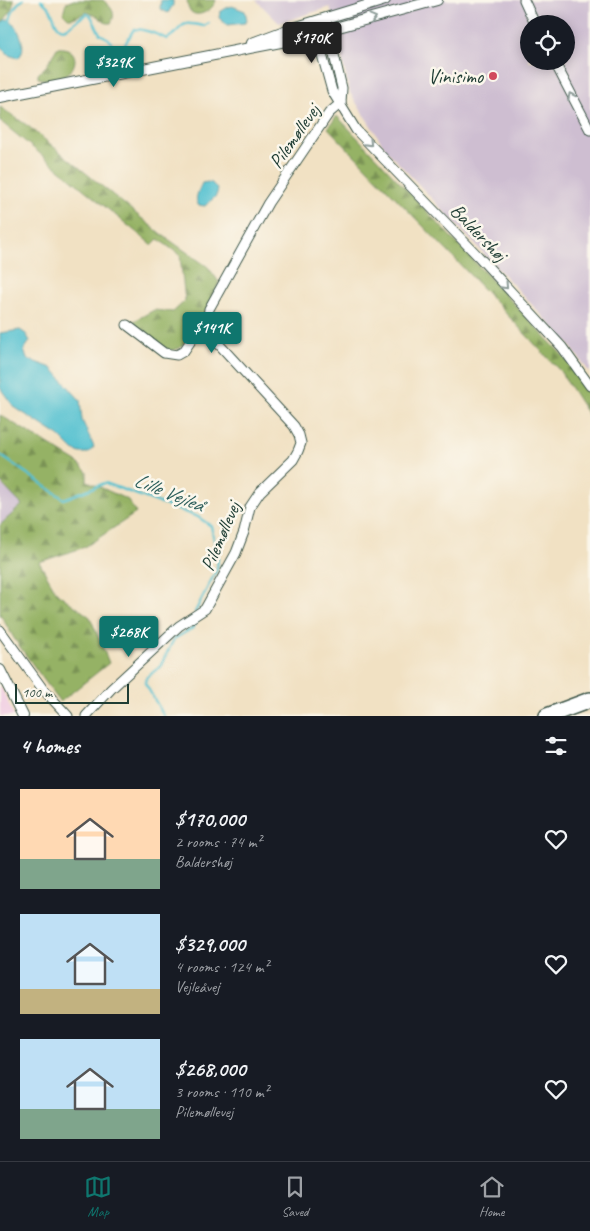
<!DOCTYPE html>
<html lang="en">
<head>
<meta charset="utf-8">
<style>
	body { margin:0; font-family:Caveat,sans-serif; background:#20242c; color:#f1f3f6; height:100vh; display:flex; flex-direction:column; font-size:19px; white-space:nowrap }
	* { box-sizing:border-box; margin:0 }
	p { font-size:16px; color:#9ea1a6 }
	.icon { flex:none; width:28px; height:28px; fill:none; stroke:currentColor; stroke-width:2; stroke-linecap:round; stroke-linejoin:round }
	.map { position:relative; height:716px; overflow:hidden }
	.sheet { display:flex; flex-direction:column; background:#171b24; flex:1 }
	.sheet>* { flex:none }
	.tools { position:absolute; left:520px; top:15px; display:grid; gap:10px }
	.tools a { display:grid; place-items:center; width:55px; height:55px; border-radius:50%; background:#171b24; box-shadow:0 2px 12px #0003; font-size:25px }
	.scale { position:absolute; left:15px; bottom:12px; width:114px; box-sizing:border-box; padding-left:5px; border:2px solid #1f3d34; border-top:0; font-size:14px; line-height:18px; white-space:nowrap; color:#1f3d34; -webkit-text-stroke:4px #fbf7ec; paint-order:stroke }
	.price { position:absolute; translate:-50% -42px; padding:0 11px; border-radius:5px; background:#0f766e; color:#fff; font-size:16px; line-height:32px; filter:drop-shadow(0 1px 2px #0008) }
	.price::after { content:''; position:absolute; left:50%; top:30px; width:15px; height:11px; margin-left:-8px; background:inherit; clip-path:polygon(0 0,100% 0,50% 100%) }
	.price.active { background:#222; color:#fff }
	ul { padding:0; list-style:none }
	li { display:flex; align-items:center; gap:15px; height:125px; padding:0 20px }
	li span { display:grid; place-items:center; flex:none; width:140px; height:100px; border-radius:0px; color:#555 }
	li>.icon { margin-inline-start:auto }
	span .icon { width:60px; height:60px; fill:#fffc; stroke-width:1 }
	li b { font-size:21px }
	h2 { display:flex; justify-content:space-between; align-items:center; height:60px; padding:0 20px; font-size:21px }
	.dock { display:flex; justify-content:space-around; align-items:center; height:70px; border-top:1px solid #363941; background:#171b24; font-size:14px; color:#9ea1a6 }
	.dock a { display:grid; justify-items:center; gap:2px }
	.dock .active { color:#0f766e }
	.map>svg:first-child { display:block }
</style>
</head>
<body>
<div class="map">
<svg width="590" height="716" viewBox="0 0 590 716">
	<defs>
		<pattern id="forest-firs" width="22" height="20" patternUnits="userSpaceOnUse" patternTransform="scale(1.25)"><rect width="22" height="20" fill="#95b265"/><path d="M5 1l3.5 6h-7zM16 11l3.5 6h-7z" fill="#799254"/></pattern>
	</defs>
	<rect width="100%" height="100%" fill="#fbf7ec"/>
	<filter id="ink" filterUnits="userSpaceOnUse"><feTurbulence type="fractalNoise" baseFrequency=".02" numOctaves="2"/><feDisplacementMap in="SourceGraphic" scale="10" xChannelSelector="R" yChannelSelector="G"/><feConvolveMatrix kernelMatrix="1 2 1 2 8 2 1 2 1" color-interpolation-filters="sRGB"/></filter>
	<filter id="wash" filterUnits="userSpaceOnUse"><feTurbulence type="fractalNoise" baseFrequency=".0096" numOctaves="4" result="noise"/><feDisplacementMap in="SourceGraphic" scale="20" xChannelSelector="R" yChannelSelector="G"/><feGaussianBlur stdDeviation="1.12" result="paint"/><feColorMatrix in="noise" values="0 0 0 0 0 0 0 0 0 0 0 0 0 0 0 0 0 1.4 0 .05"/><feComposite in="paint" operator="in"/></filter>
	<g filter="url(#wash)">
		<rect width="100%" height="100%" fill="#f1e1c3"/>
		<path fill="#f1d0e3" d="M0,685L14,716H0Z"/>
		<g fill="#cebed1" fill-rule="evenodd">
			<path d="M256,0H590V373L568,343L387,151L350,93L330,7L279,23ZM529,24H566V61H529Z"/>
			<path d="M0,483L22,505L0,525Z"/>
		</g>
		<g fill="url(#forest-firs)" stroke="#5a784c">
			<path d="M0,0H14C12,10 8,17 0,24Z"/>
			<path d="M74,0H103C111,7 117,13 111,23H106L97,16L87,12L73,18H68L63,13L66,3Z"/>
			<path d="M187,0H216C214,10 195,21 189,9C187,6 188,3 187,0Z"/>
			<path d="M57,48C88,45 77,88 38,78V74L47,65Z"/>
			<path d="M0,107L28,126L161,234L208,267L219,282L200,325L180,348L169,351L139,330L134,321L154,310L173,312L185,301L180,255L158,239L152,245L0,121Z"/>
			<path d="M337,116L564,357L590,393V418L560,371L455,259L328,128Z"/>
			<path d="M0,415L77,462L87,472V481L128,500L136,513L85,547L39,562L57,593L90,617L109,663L60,702L15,640L0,614V525L22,505L0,482Z"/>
		</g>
		<g fill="#55c1d0" stroke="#3a7f82">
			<path d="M161,0H173V5L168,13L160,9Z"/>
			<path d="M232,6L245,11L247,20L245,23L227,25L219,18L220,12L228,7Z"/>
			<path d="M5,20H9C19,27 29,49 18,58L8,55L0,46V24Z"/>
			<path d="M208,182L212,183L218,190L216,196L205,206L198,205C194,198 199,190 202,183Z"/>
			<path d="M20,330L26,334L30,341L24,350L27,359L52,368L80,400L82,420L94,447L89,453H80L73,450L59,436L14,407L0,388V333Z"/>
		</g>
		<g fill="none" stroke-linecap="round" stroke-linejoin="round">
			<g stroke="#55c1d0" stroke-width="2.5">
				<path d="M41,0C44,3 47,5 50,9C54,14 56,33 66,28C74,25 79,17 87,14L91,16L100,34L109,39L114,48L121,51L134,29C146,29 156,34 167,39C188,27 174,20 204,26L209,23"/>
				<path d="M10,21C12,11 15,4 23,0"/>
				<path d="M0,455L64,499L105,483L198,517L211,526L218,558L217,569L195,612"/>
				<path d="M164,716L145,683L147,677L160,667L174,639L193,628L195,618"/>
			</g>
		</g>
	</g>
	<g filter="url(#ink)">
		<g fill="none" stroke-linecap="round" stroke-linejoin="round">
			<defs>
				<g id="minor">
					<path d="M524,0L535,24"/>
					<path d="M321,20L316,33L332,91L356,130L478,256L562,347L590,386"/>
					<path d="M324,24L328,30L342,88L341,103"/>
					<path d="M554,61L590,130"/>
					<path d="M127,325L164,353L177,355L184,351L197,332L207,324"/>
					<path d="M0,630L42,688L68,716"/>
					<path d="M86,716L111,689L179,626L205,609L236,553L244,532L250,507L260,492L293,460L298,451L301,443L299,435L294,426L215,340L207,324L209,309L268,203L329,113L341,103"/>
				</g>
				<g id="tertiary">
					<path d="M252,43L287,30L385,0"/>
					<path d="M0,97L291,40L437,0"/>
					<path d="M0,670L23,716"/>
				</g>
				<path id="motorway" d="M547,716L590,700"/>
			</defs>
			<use href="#minor" stroke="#3e5649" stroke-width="11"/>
			<use href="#tertiary" stroke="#3e5649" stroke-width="12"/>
			<use href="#motorway" stroke="#3e5649" stroke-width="18"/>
			<use href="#minor" stroke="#fff" stroke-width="9"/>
			<use href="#tertiary" stroke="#fff" stroke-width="10"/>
			<use href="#motorway" stroke="#fff" stroke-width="15"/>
		</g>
		<defs><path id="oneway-chevron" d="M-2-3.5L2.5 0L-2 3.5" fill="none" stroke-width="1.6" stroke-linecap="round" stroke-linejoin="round" transform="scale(1.25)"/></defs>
		<g stroke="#8f9e9a">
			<use href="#oneway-chevron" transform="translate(373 18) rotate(-15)"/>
			<use href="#oneway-chevron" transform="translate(571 96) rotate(-117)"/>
			<use href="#oneway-chevron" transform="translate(369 143) rotate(46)"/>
			<use href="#oneway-chevron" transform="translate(505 286) rotate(47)"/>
		</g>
	</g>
	<circle fill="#d1495b" stroke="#fbf7ec" stroke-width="2" cx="493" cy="76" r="5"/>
	<g text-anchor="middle" stroke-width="5" stroke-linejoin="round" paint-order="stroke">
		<g font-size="20" fill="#1f3d34" stroke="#fbf7ec" text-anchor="end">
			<text x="483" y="83">Vinisimo</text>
		</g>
		<g font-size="20" fill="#1f3d34" stroke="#fbf7ec">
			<text transform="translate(294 136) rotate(-55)" y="7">Pilemøllevej</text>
			<text transform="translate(479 232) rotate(46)" y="7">Baldershøj</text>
			<text transform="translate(220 536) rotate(-67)" y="7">Pilemøllevej</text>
		</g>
		<g font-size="21" font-style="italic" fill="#2c5e5b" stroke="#fbf7ec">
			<text transform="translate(169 492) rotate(22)" y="7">Lille Vejleå</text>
		</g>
	</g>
</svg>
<div class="tools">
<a><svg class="icon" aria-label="locate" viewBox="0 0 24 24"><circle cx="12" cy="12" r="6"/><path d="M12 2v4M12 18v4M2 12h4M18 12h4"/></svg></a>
</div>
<div class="scale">100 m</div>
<b class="price active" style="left:312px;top:64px">$170K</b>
<b class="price" style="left:114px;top:88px">$329K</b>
<b class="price" style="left:212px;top:354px">$141K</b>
<b class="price" style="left:129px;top:658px">$268K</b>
</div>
<section class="sheet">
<h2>4 homes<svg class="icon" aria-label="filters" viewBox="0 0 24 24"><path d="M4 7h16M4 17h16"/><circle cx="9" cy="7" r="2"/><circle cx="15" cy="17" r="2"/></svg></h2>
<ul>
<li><span style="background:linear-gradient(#ffd9b3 70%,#7fa58c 0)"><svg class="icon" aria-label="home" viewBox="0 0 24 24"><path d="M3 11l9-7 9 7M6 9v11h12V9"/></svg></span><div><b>$170,000</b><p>2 rooms · 74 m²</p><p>Baldershøj</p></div><svg class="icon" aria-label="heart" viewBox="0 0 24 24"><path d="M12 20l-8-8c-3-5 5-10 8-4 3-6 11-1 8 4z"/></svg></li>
<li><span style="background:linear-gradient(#bfe0f5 75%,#c2b280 0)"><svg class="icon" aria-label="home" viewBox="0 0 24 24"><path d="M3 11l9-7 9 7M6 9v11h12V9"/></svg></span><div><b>$329,000</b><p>4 rooms · 124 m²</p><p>Vejleåvej</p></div><svg class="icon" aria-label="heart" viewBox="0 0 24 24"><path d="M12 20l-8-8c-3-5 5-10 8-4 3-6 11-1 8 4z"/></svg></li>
<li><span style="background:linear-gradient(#bfe0f5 70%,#7fa58c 0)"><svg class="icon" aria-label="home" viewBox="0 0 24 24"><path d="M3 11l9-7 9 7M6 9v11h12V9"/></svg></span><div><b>$268,000</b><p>3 rooms · 110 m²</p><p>Pilemøllevej</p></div><svg class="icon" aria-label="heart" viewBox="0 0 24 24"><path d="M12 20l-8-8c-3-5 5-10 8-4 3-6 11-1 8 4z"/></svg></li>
</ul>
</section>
<nav class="dock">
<a class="active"><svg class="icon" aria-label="map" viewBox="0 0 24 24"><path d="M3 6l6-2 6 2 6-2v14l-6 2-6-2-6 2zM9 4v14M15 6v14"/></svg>Map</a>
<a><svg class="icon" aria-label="saved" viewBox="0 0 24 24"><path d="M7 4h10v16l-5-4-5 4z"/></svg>Saved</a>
<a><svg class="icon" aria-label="home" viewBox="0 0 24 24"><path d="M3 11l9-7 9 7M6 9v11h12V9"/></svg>Home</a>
</nav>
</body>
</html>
